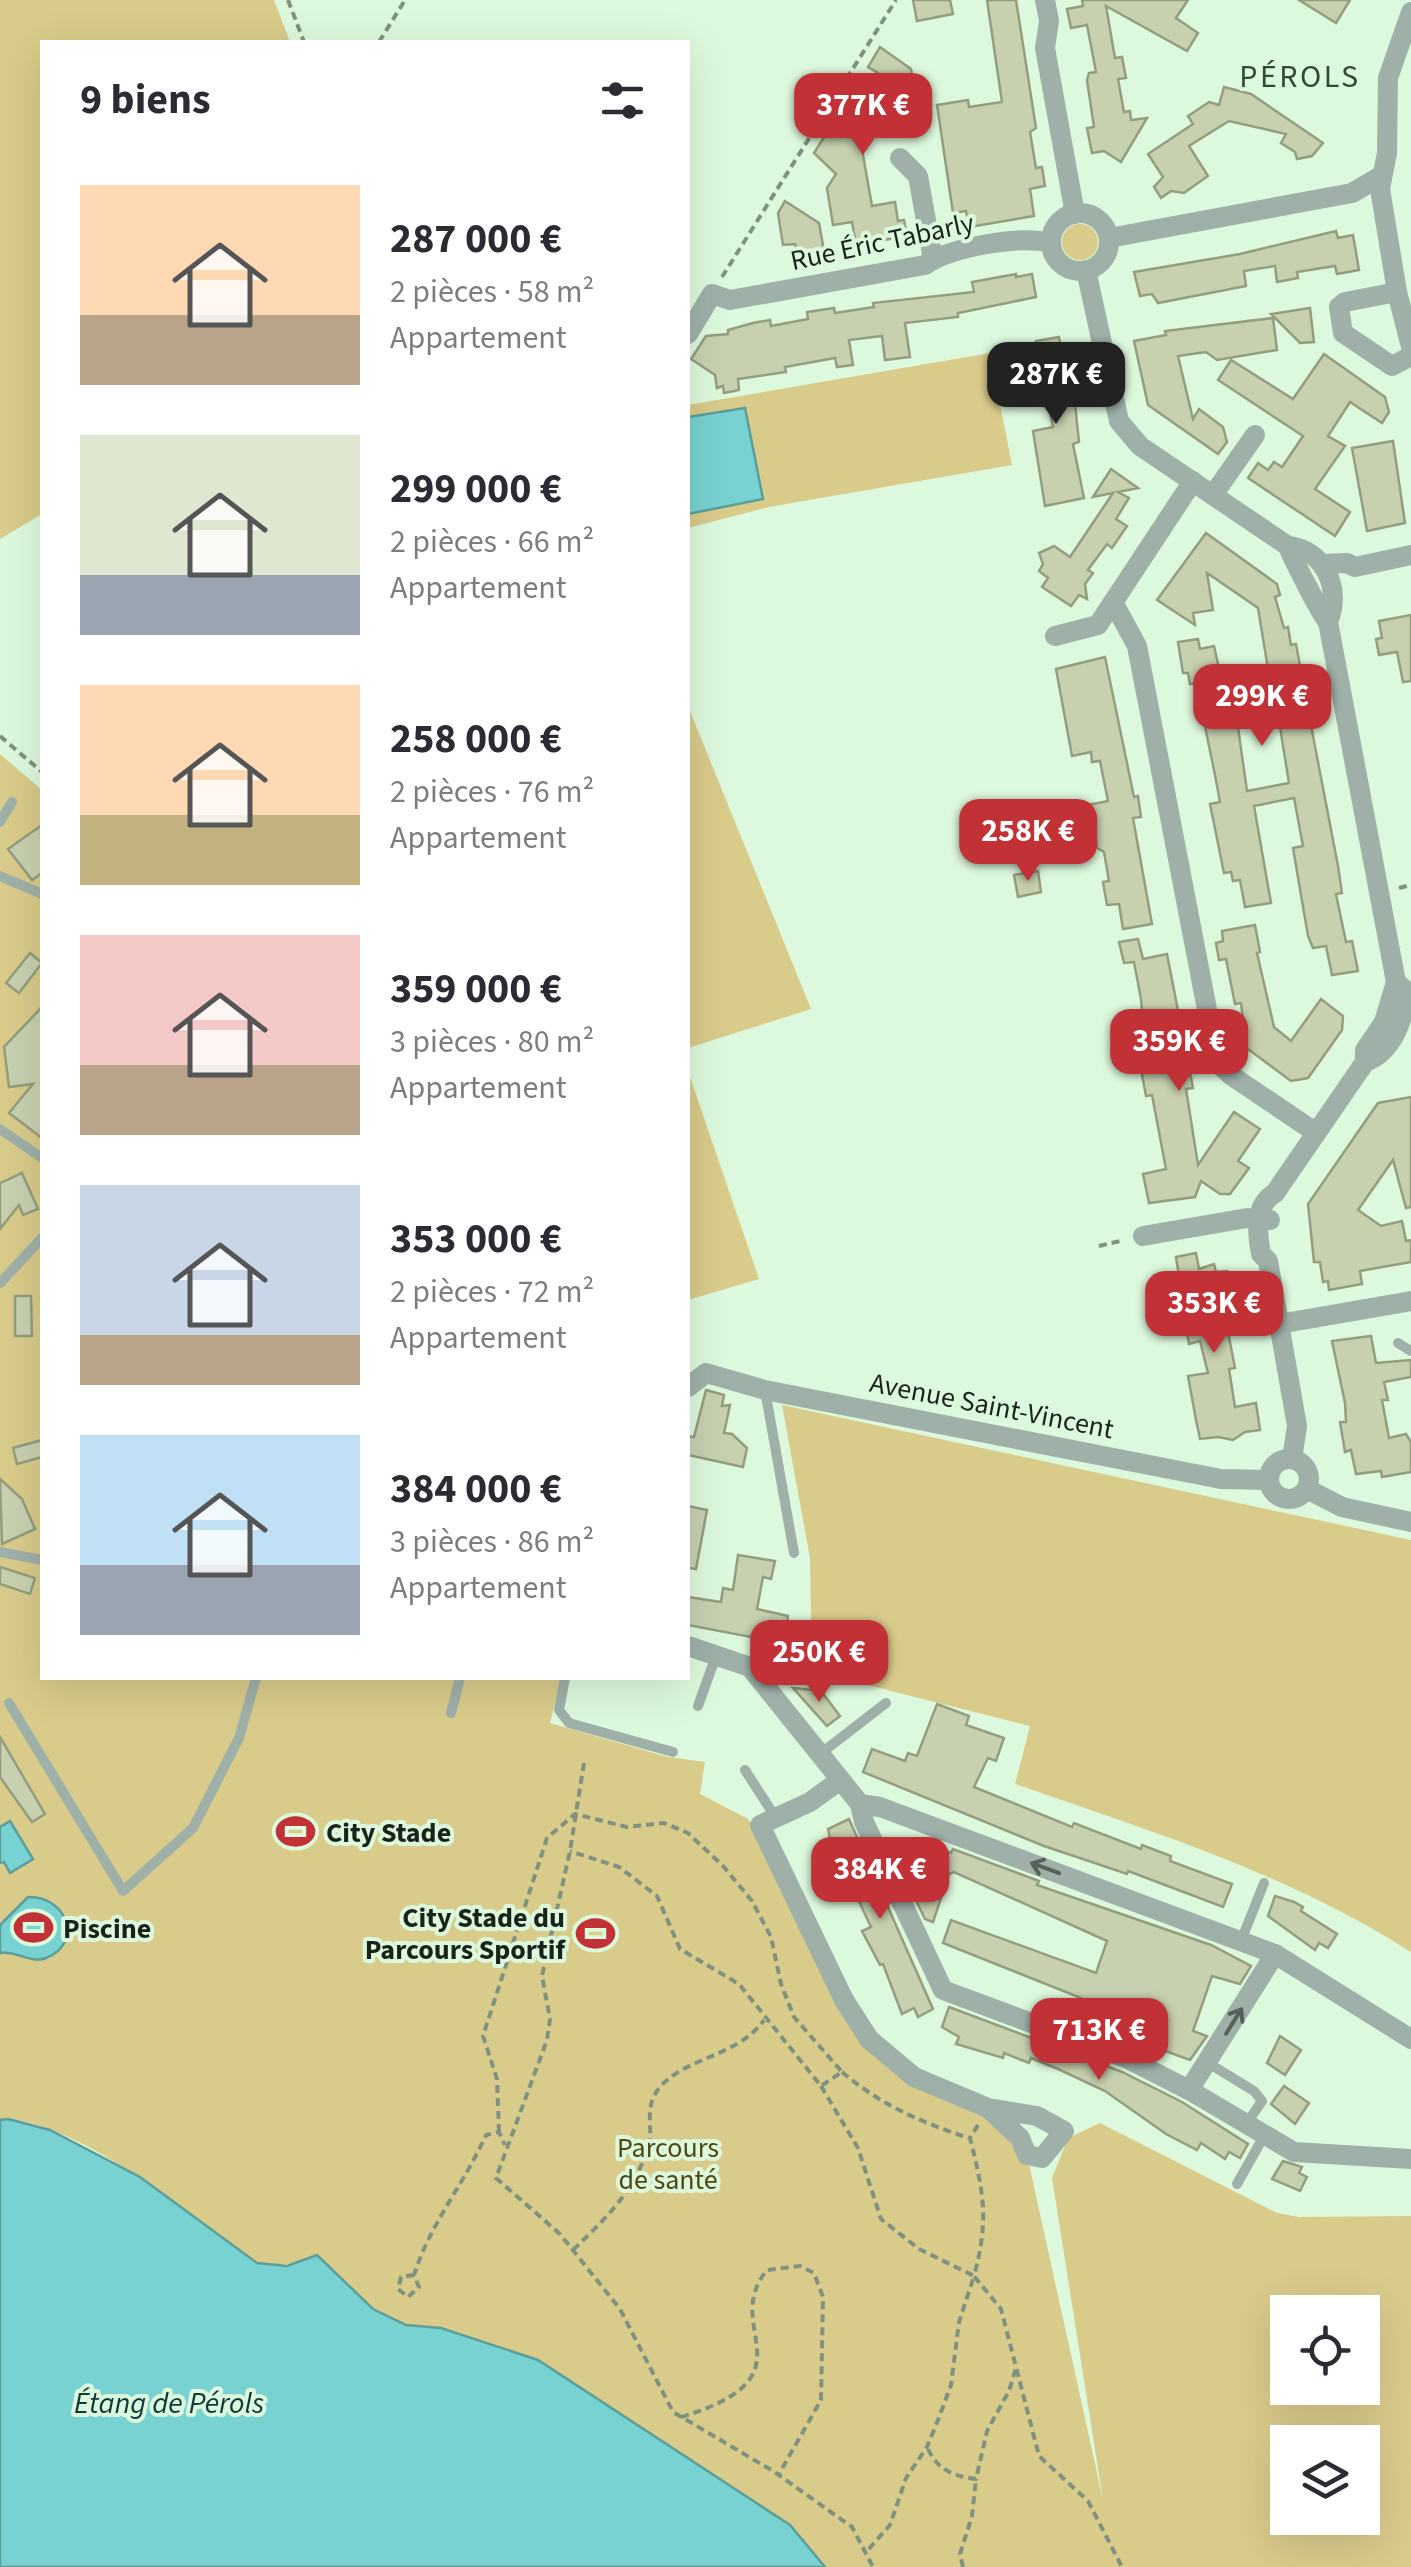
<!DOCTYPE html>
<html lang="fr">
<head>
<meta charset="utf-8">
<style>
	body { margin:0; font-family:"Source Sans 3",sans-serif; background:#f2f2f3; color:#2b2b33; height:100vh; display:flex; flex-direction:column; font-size:38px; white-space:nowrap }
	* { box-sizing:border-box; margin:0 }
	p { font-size:32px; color:#7c7c81 }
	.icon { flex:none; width:55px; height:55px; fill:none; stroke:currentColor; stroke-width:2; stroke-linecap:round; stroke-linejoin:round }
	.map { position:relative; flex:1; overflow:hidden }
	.details { position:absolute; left:40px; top:40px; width:650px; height:1640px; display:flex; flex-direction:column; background:#fff; border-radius:0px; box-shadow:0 10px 40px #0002 }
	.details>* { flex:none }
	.controls { position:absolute; left:1270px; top:2295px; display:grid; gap:20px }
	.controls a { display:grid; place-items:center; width:110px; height:110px; border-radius:0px; background:#fff; box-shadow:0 10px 40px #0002; font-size:50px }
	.price { position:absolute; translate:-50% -85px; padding:0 22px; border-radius:20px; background:#c13135; color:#fff; font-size:32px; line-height:65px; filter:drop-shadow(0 2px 5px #0008) }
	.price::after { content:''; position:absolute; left:50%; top:60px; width:30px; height:22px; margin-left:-15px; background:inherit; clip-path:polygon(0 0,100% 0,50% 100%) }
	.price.active { background:#222; color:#fff }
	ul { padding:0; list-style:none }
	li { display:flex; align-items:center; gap:30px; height:250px; padding:0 40px }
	li span { display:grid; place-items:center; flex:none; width:280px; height:200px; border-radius:0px; color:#555 }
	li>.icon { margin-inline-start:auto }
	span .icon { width:120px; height:120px; fill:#fffc; stroke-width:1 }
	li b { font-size:42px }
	h2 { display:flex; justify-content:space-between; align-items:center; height:120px; padding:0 40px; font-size:42px }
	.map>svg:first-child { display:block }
</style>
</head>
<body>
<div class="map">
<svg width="1411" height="2567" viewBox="0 0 1411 2567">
	<rect width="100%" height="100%" fill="#ddf9dd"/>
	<g fill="#d9cb8a" fill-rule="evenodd">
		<path d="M0,0H274L290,42H42V514L0,539Z"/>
		<circle cx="1080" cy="242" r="18"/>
		<path d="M990,353L1012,465L769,507L688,528V405Z"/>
		<path d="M688,706L811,1009L688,1048Z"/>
		<path d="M0,754L42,790V1678H561L550,1723L668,1757L705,1762L700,1794L748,1819L816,1940L844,2000L914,2077L988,2108L1027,2155L1103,2500L1052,2178L1068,2138L1100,2123L1277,2213L1299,2217L1411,2216V2567H825L790,2525L538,2360L441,2328L406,2325L373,2309L317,2255C299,2261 278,2270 258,2263C244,2257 228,2240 215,2231C166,2196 62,2115 0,2120ZM1288,2312H1362V2388H1288ZM1288,2442H1362V2518H1288Z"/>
		<path d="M688,1071L759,1279L688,1300Z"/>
		<path d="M782,1405L1411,1540V1952C1285,1872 1155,1833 1015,1784L1030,1726L812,1671L810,1558Z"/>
	</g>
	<g fill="#77d2d1" stroke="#5b9e9a" stroke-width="2.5">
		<path d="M745,408L763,499L688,514V417Z"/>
		<path d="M10,1821L33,1859L10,1873L4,1862L0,1863V1827Z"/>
		<path d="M28,1897C67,1896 84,1943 46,1958C31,1964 16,1950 0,1953V1925Z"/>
		<path d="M8,2119L50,2130L140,2177L257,2263L287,2266L317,2255L373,2309L406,2325L441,2328L538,2360L790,2525L825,2567H0V2120Z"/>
	</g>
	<g fill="#c7d1b0" stroke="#949e7e" stroke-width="2.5">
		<path d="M913,0H950L953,14L917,21Z"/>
		<path d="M987,0H1016L1036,128L1030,132L1036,168L1042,167L1045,186L1030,189L1034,216L969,227L966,211L953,213L937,105L968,100L969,107L1002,102Z"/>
		<path d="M1082,0H1188L1176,18L1198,33L1187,51L1106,6L1115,58L1122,57L1126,78L1118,79L1124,112L1130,111L1131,120L1147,118L1121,162L1104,151L1092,153L1087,128L1094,127L1087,80L1089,73L1096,72L1087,25L1071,28L1067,9L1083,6Z"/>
		<path d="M1299,0H1350L1336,23Z"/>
		<path d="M880,47L911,69L912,77L887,121L866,125L860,138L872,206L895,202L898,221L904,220L907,236L856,245L852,222L833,225L827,188L836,174L814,153L850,96L870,109L888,79L868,67Z"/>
		<path d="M1224,87L1251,94L1323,143L1312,156L1297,159L1295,152L1281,143L1286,134L1229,121L1189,146L1208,176L1184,193L1171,191L1161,198L1154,187L1163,177L1148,154L1193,124L1188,116L1209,102L1219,105Z"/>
		<path d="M785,201L819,223L824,251L797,255L795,244L783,245L778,213Z"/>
		<path d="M1336,231L1338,238L1353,235L1359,270L1337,274L1335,266L1297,272L1298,278L1277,282L1275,266L1244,271L1246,286L1158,303L1152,294L1140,296L1134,272L1240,254Z"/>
		<path d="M1016,274V277L1032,274L1036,297L958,313V317L905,323L910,357L885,360L882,336L849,340L853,365L837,367L835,358L785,367L786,372L738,379L739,390L724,393L723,386L717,388L715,375L691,359L706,336L728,334V330L753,323L770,320L771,326L808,319L807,312L834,308L835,313L874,307L873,303L974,292L972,282Z"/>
		<path d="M1310,308L1314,342L1300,343L1271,314Z"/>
		<path d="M1273,318L1277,350L1217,360L1206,352L1178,356L1193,419L1199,409L1223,427L1227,442L1218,454L1148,405L1134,341L1166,335L1165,331Z"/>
		<path d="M1059,337L1068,396L1074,395L1079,442L1073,444L1084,498L1045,506L1033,431L1053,427L1044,386L1035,387L1030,353L1036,341Z"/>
		<path d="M1324,354L1385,397L1389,412L1382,423L1350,402L1328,436L1345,446L1315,489L1350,512L1335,536L1248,478L1258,463L1268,470L1274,462L1282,467L1303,436L1218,380L1231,360L1293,399Z"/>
		<path d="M1393,441L1405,523L1367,531L1352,448Z"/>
		<path d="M1111,469L1138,488L1118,492L1129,498L1116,519L1127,526L1112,548L1107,544L1088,570L1093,573L1085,584L1087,599L1079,595L1071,606L1042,587L1048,578L1039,571L1043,564L1039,553L1054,546L1070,557L1113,493L1093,497Z"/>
		<path d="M1206,533L1277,584L1280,595L1275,597L1284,628L1288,627L1291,645L1296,644L1301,671L1310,670L1312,683L1303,684L1338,866L1342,893L1336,894L1346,942L1352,941L1358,971L1332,975L1326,946L1313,948L1308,936L1293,848L1303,846L1294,798L1254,806L1271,903L1245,907L1240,880L1233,881L1231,872L1224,873L1210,804L1220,802L1215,775L1196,683L1190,684L1188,673H1183L1178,642L1198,639L1200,649L1214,646L1223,687L1232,685L1247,791L1289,783L1274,690L1261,693L1258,676L1269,675L1258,608L1207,573L1213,610L1193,613L1195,625L1157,600Z"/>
		<path d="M1411,615V681L1403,682L1397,652L1379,655L1376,639L1382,638L1379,621Z"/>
		<path d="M1105,657L1134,797L1138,796L1141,817L1133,818L1152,924L1123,929L1119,904L1107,905L1103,882L1109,881L1104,852L1097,848L1088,805L1108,801L1100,761L1092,762L1091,752L1072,756L1056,669Z"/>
		<path d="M42,825V873L32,880L8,849Z"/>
		<path d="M1038,871L1041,892L1018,897L1014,875Z"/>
		<path d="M1255,925L1260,952L1257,953L1274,1027L1291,1041L1321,999L1343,1016L1342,1030L1308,1078L1291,1081L1233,1038L1245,1034L1241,1003L1235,1004L1226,959L1219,960L1216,943L1223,941L1222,931Z"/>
		<path d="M1138,939L1143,959L1167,954L1193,1088L1186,1089L1198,1165L1234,1112L1260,1129L1238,1161L1249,1168L1230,1194H1220L1201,1181L1195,1197L1149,1203L1143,1174L1166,1169L1152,1095L1146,1096L1140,1064L1146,1063L1141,999L1134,962L1124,963L1119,942Z"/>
		<path d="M30,953L42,963L19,993L6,983Z"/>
		<path d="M42,1007V1138L9,1113L33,1084L9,1087L4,1047Z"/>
		<path d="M1411,1097V1207L1406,1208L1393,1160L1358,1210L1381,1226L1402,1221L1406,1241L1411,1240V1262L1360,1271L1362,1284L1329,1290L1328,1281L1323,1282L1320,1262H1314L1308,1204L1378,1103Z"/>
		<path d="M22,1173L38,1209L23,1215L19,1205L0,1229V1183Z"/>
		<path d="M1196,1253L1199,1269L1214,1264L1216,1272L1227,1271L1231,1294L1221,1296L1235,1368L1229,1369L1235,1407L1256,1403L1260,1430L1245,1432L1233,1440L1218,1437L1200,1439L1196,1420L1188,1376L1208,1373L1200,1341L1189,1344L1183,1312L1196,1310L1190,1274L1179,1276L1176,1257Z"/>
		<path d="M15,1296H31L32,1336H15Z"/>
		<path d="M1371,1336L1376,1363L1411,1360V1377L1384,1382L1388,1400H1382L1389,1438L1406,1434L1411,1442V1472L1382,1477L1381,1471L1356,1474L1351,1450L1345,1452L1340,1422H1346L1345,1403L1332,1341Z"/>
		<path d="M706,1390L724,1395L722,1406L730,1405L724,1433L732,1434L747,1448L743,1467L688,1455V1436L694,1437Z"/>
		<path d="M42,1440V1457L17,1464L13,1448Z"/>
		<path d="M0,1479L22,1499L35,1529L2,1544Z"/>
		<path d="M688,1506L707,1510L696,1569L688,1568Z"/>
		<path d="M738,1555L775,1561L771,1579L763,1577L757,1609L788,1616L782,1643L688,1625V1597L721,1602L723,1588L733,1590Z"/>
		<path d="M0,1567L35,1578L30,1594L0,1584Z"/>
		<path d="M793,1688L821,1691L840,1716L827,1726Z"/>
		<path d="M937,1704L969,1716L966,1725L1004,1738L996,1761L988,1758L974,1787L1072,1827L1074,1823L1141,1849L1142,1845L1171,1856L1170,1861L1232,1884L1223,1907L1128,1871L1127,1874L1044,1846L863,1772L872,1749L905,1761L908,1753L917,1756Z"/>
		<path d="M0,1737L45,1814L32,1822L0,1777Z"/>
		<path d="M849,1819L933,2009L918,2017L914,2008L902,2014L883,1964L880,1965L862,1931L871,1927L830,1839L828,1829Z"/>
		<path d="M918,1840L951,1853L953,1849L1039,1881L1037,1885L1211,1945L1251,1966L1240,1984L1212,1976L1193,2031L1207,2036L1190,2060L1127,2037L1117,2033L1111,2024L1075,2012L1081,1998L943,1943L951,1920L1096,1973L1107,1941L954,1872L949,1874L933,1922L925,1919L913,1894L921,1872L908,1864Z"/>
		<path d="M1275,1896L1294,1902L1303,1907L1301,1911L1337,1934L1328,1948L1319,1943L1315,1950L1268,1916Z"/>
		<path d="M949,2007L1122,2072L1182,2102L1248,2144L1240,2158L1229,2152L1225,2159L1201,2143L1197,2150L1166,2134L1105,2091L1058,2069L1031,2058L1029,2063L1004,2053L1003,2058L956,2044L959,2037L942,2027Z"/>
		<path d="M1280,2036L1301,2050L1285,2075L1267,2063Z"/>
		<path d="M1284,2086L1309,2103L1295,2124L1271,2104Z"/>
		<path d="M1283,2161L1302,2167L1299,2173L1307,2177L1300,2191L1272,2179Z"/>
	</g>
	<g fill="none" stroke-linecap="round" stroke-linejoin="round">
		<g stroke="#7f927f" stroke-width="4" stroke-dasharray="8 5" stroke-linecap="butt">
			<path d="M288,0L304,42"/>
			<path d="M379,42L405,0"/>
			<path d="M722,277L896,0"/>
			<path d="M0,736L42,772"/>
			<path d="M1399,888L1411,885"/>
			<path d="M1099,1246L1124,1240"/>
			<path d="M584,1763L570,1851L542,1976L550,2019L547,2040L496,2178L560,2234L620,2309L673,2412L773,2471L852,2527L873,2567"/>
			<path d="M842,2072C881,2105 920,2122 969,2138"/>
			<path d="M821,2086L858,2148L881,2219L919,2249L974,2276L959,2322L951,2385L938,2420L927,2447L906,2478L890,2525L868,2550"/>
			<path d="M978,2125L970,2138C984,2193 989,2221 974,2276L1001,2309L1039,2456L1088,2501L1122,2567"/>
			<path d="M499,2132L497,2079L483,2036L547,1838L575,1814L627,1827L664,1823L688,1833L723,1866L752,1901L771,1937L781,1984L794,2017L842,2072L821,2086L739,1984L680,1949L657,1896L619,1867L570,1851"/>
			<path d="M573,2250C606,2218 630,2196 647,2152C656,2128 641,2108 661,2086C687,2057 739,2056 764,2020"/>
			<path d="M414,2275L401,2277L398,2289L408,2297L419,2287L414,2275C430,2224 464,2184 486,2135L499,2132L505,2145"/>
			<path d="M681,2417C817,2376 719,2328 767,2270L800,2266L814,2273L823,2297L821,2400L779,2474"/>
			<path d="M928,2449C938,2470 953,2476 976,2479L987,2431L1009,2391L1016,2368"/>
			<path d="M963,2567L960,2554L972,2516L976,2479"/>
		</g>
		<g stroke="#9fb0a9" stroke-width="10">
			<path d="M0,822L12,802"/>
			<path d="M0,876L42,894"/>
			<path d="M0,1129L42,1158"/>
			<path d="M0,1283L42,1238"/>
			<path d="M1398,1343L1411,1351"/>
			<path d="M765,1390L794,1553"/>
			<path d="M0,1552L42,1560"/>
			<path d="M565,1678L559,1710L569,1723L673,1752"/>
			<path d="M9,1703L123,1891L193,1828L239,1738L256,1678"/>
			<path d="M698,1706L716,1656"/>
			<path d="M451,1713L460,1678"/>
			<path d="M820,1754L886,1703"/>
			<path d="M745,1770L774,1815"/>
			<path d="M1241,1941L1264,1883"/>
			<path d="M1208,2063L1254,2091L1262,2101L1247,2123"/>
			<path d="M1237,2184L1264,2136"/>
		</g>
		<g stroke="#9fb0a9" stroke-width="20">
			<path d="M1045,0L1049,21L1045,48L1075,214"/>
			<path d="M1411,12L1388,78L1387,153L1380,189L1397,292L1411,347"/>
			<path d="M900,158L918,176L933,259"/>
			<circle cx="1080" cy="242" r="29"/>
			<path d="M1109,238L1352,193L1381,176"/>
			<path d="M1086,270L1119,421L1140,446L1288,546C1325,550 1342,589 1328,622L1396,982L1404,989C1407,1017 1392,1053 1365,1062"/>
			<path d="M1397,292L1345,302L1339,307L1343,333L1392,366L1411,356"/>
			<path d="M688,334L712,294L730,300L925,265C951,247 1020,235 1051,243"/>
			<path d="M1213,495L1255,435"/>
			<path d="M1288,546C1291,556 1323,618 1328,622"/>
			<path d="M1323,564L1347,563L1355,567L1411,555"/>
			<path d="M1113,602L1137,646L1215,1051L1221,1066L1232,1076L1315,1132"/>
			<path d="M1055,636L1098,625L1193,481"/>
			<path d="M1143,1236L1247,1218L1270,1220"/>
			<path d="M1279,1324L1411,1301"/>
			<path d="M688,1387L706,1373L765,1390L1221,1479L1269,1480"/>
			<circle cx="1289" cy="1479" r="20"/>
			<path d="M1292,1459L1297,1426L1268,1261L1261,1254C1257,1233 1254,1205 1275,1193L1365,1062V1050L1384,1022L1396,982"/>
			<path d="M1307,1489L1342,1507L1411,1522"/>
			<path d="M688,1646L750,1667L860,1804L864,1822L943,1990L1128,2059L1189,2090L1275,1954L880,1807L860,1804"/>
			<path d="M839,1781L810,1802L760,1825L844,2000L869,2039L914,2077L988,2108L1020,2138L1027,2155L1042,2158L1064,2131L1037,2116L988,2108"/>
			<path d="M1275,1954L1411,2039"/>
			<path d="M1189,2090L1294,2152L1411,2159"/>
		</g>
	</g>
	<defs><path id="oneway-shaft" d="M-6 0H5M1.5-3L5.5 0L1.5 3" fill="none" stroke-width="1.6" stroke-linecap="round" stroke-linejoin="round" transform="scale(2.5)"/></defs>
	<g stroke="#55625a">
		<use href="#oneway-shaft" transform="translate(1045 1868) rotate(-160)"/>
		<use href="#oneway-shaft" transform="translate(1234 2021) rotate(-58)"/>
	</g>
	<defs>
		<symbol id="stadium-bare" viewBox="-9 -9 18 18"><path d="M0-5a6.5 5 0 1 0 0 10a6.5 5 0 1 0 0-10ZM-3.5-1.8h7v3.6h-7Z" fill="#c13135" stroke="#ddf9dd" stroke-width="2.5" paint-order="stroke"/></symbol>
	</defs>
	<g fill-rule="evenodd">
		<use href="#stadium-bare" x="268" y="1804" width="55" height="55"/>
		<use href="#stadium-bare" x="6" y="1900" width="55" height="55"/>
		<use href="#stadium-bare" x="568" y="1906" width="55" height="55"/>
	</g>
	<g text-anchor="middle" stroke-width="8" stroke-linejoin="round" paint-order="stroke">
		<g font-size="28" fill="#19231a" stroke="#ddf9dd">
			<text transform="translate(882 241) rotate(-12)" y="10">Rue Éric Tabarly</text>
			<text transform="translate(992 1405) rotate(11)" y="10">Avenue Saint-Vincent</text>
		</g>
		<g font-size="28" font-weight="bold" fill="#19231a" stroke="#ddf9dd" text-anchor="start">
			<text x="326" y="1842">City Stade</text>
			<text x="565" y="1927" text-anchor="end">City Stade du<tspan x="565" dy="32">Parcours Sportif</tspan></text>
			<text x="63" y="1938">Piscine</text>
		</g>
		<g font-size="28" fill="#504612" stroke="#ddf9dd">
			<text x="668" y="2157">Parcours<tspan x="668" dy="32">de santé</tspan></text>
		</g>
		<g font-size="30" font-style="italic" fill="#0c3939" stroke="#ddf9dd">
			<text x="169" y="2413">Étang de Pérols</text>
		</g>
		<g font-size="32" letter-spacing="2.5" fill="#324933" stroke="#ddf9dd">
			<text x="1300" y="87">PÉROLS</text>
		</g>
	</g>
</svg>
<div class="controls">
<a><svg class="icon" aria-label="locate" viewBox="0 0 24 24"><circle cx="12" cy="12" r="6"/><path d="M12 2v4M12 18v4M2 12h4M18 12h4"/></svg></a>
<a><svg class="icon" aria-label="layers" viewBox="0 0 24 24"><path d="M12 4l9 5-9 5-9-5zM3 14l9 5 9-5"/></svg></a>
</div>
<b class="price" style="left:863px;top:158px">377K €</b>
<b class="price active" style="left:1056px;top:427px">287K €</b>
<b class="price" style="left:1262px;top:749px">299K €</b>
<b class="price" style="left:1028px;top:884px">258K €</b>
<b class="price" style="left:1179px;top:1094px">359K €</b>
<b class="price" style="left:1214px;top:1356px">353K €</b>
<b class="price" style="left:819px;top:1705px">250K €</b>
<b class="price" style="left:880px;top:1922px">384K €</b>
<b class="price" style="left:1099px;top:2083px">713K €</b>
<section class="details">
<h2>9 biens<svg class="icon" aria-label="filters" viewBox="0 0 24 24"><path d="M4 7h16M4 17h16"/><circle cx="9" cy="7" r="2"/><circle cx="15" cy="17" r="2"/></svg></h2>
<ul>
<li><span style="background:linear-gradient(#ffd9b3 65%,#b9a48a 0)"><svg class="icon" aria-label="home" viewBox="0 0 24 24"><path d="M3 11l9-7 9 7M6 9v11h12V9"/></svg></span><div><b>287 000 €</b><p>2 pièces · 58 m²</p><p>Appartement</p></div></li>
<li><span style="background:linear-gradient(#dfe7d0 70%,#9aa5b1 0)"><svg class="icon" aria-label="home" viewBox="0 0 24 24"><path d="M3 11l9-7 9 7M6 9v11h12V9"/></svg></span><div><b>299 000 €</b><p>2 pièces · 66 m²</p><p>Appartement</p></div></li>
<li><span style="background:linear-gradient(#ffd9b3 65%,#c2b280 0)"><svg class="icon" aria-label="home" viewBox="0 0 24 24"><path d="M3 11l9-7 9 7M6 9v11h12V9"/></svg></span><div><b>258 000 €</b><p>2 pièces · 76 m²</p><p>Appartement</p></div></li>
<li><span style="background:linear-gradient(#f6c9c9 65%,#b9a48a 0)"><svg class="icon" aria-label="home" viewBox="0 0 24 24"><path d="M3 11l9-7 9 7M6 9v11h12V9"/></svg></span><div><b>359 000 €</b><p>3 pièces · 80 m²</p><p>Appartement</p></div></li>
<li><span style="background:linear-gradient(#c9d6e8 75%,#b9a48a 0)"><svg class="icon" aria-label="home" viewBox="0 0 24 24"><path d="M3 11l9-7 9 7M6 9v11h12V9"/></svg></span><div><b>353 000 €</b><p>2 pièces · 72 m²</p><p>Appartement</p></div></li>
<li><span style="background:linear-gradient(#bfe0f5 65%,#9aa5b1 0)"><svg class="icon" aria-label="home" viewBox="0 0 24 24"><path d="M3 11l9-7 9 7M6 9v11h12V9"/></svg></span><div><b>384 000 €</b><p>3 pièces · 86 m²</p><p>Appartement</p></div></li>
</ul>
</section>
</div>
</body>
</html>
